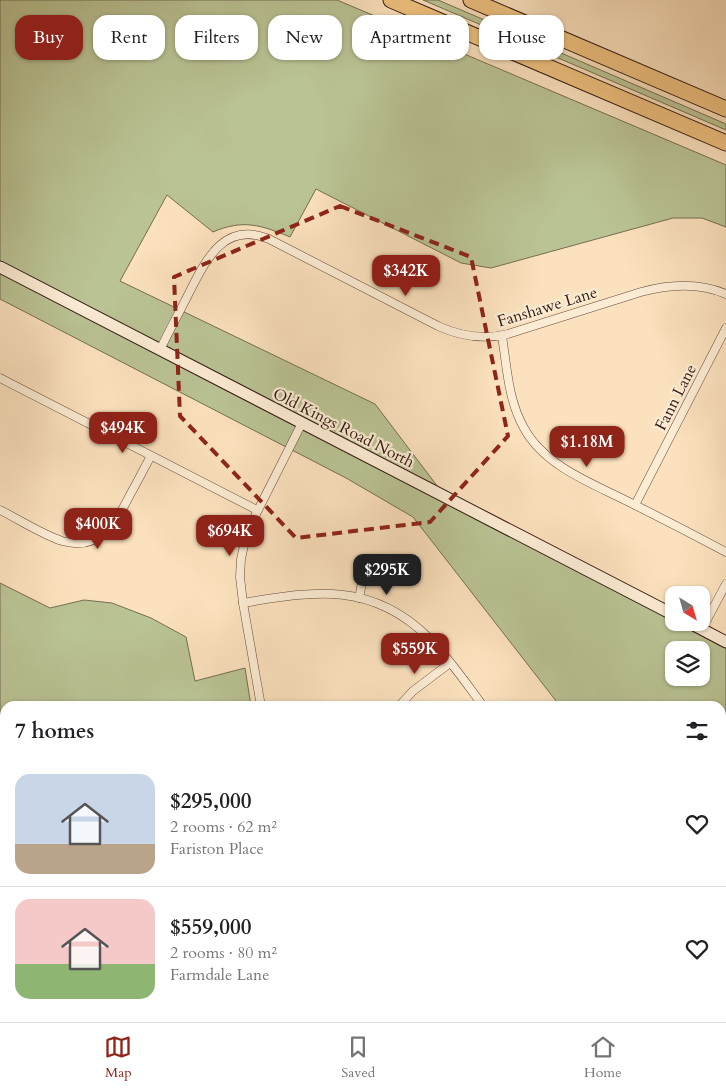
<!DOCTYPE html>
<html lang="en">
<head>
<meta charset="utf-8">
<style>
	body { margin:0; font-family:Cardo,serif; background:#f6f6f6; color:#202124; height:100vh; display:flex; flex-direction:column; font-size:19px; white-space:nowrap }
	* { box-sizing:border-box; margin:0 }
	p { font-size:16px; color:#757577 }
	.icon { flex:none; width:28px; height:28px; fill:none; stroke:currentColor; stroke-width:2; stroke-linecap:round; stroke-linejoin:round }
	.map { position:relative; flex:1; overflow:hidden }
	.sheet { position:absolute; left:0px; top:701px; width:726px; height:321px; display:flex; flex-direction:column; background:#fff; border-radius:15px 15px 0 0; box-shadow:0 1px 4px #0004 }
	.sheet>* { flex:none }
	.hud { position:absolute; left:15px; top:15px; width:696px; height:45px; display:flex; gap:10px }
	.needle { width:32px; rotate:143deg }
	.tools { position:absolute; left:665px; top:586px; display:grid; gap:10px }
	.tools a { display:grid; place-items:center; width:45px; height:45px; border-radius:10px; background:#fff; box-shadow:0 1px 4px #0004; font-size:25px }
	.price { position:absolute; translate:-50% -42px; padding:0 11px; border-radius:10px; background:#8f2418; color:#fff; font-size:16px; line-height:32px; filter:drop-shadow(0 1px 2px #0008) }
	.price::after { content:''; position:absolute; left:50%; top:30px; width:15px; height:11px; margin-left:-8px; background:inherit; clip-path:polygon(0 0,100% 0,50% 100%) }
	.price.on { background:#222; color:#fff }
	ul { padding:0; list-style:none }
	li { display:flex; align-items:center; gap:15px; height:125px; padding:0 15px }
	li+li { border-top:1px solid #e0e0e0 }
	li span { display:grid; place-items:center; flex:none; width:140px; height:100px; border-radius:15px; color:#555 }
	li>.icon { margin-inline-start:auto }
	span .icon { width:60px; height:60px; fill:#fffc; stroke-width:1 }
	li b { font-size:21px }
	h2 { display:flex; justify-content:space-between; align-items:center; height:60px; padding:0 15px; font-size:21px }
	.chip { padding:0 18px; border-radius:15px; background:#fff; box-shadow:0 1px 4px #0004; font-size:18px; line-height:45px }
	.chip.on { background:#8f2418; color:#fff }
	.menu { display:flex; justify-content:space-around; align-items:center; height:70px; border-top:1px solid #e0e0e0; background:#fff; font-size:14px; color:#757577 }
	.menu a { display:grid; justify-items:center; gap:2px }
	.menu .on { color:#8f2418 }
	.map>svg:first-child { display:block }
</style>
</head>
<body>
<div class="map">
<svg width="726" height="1022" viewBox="0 0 726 1022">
	<rect width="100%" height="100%" fill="#fbe1bd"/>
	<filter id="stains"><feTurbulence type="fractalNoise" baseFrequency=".004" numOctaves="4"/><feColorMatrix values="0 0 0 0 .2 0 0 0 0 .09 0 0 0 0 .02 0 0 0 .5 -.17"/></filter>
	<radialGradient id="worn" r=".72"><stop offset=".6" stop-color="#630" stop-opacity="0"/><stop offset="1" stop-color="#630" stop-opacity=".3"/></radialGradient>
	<g fill="#bac394" stroke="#746e52" fill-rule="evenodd">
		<path d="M0,0H337L726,165V227L702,218H673L491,268L461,263L316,189L290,237C261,225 243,219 213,232L167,195L120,281L375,404L441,491L0,262Z"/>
		<path d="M423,0H438L726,124V130Z"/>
		<path d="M0,273L674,620V622L678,623L726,647V921L721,915V706H560L413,517L346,478L0,299ZM674,650H701V678H674Z"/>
		<path d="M0,583L50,608L84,600L112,603L151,618L186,637L195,681L245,668L251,706H5V868L0,862Z"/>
		<path d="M66,1018H245V1022H69Z"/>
	</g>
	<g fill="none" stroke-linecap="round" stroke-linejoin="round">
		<path stroke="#737c6d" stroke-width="2.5" d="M721,771L726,768"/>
		<defs>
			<g id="street">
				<path d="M502,336C507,367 508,400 524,428C545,467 594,484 631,503C663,519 694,535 726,552"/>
				<path d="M160,350C169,331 179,313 188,295C205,262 223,220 269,239L438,326C460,336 484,340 508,334L641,292C670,284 698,282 726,294"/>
				<path d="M0,378L257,510"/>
				<path d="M635,505L726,328"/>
				<path d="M0,510C20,520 41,534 62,541C101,552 116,522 131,493C138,481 144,468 151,456"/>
				<path d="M359,598L366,563"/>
				<path d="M243,603C314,591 372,581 429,638C449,658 466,683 483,706"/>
				<path d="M702,629L726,584"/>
				<path d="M261,706L243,603L240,577L241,559L245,541L253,520L302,423"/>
				<path d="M399,706L413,691L450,663"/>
				<path d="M0,954L5,960"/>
				<path d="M721,1015L726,1021"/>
				<path d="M52,1018L55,1022"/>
				<path d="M315,1018L316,1022"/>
				<path d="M436,1018L437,1022"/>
				<path d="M574,1018L578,1022"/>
			</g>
			<g id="secondary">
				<path d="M0,267L674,615"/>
				<path d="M688,622L726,642"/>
			</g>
			<g id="highway">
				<path d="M391,0L726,143"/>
				<path d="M471,0L726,109"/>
			</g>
		</defs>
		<use href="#street" stroke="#624a3b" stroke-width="9"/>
		<use href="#secondary" stroke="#2f1810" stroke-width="13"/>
		<use href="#highway" stroke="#2f1810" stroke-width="17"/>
		<use href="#street" stroke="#fcecd4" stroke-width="8"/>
		<use href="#secondary" stroke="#fcecd4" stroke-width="11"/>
		<use href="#highway" stroke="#eec07e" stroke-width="15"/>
	</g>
	<path fill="none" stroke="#8f2418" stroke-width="4" stroke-dasharray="10 6" stroke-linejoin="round" d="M340,206L471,257L508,436L430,522L296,538L180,416L174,277Z"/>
	<g text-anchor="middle" stroke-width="4.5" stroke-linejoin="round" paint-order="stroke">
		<g font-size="16" fill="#2f1810" stroke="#fcecd4">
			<text transform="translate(547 306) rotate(-17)" y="6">Fanshawe Lane</text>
			<text transform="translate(675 397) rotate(-63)" y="6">Fann Lane</text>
			<text transform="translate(344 427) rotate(27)" y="6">Old Kings Road North</text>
		</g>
	</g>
	<rect width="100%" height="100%" filter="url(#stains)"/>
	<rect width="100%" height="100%" fill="url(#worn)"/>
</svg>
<div class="tools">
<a><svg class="needle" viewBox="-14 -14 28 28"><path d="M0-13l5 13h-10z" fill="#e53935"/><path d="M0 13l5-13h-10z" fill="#757577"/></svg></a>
<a><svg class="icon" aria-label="layers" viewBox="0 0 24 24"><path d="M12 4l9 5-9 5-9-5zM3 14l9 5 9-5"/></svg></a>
</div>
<b class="price" style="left:406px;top:297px">$342K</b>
<b class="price" style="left:123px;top:454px">$494K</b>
<b class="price" style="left:587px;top:468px">$1.18M</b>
<b class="price" style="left:98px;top:550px">$400K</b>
<b class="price" style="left:230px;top:557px">$694K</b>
<b class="price on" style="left:387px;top:596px">$295K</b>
<b class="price" style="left:415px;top:675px">$559K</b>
<div class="hud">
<a class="chip on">Buy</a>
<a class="chip">Rent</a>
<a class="chip">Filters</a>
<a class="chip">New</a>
<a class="chip">Apartment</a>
<a class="chip">House</a>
</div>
<section class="sheet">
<h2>7 homes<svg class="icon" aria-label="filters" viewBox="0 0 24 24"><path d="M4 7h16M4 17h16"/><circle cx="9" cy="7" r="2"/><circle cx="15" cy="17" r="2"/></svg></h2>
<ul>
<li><span style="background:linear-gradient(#c9d6e8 70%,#b9a48a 0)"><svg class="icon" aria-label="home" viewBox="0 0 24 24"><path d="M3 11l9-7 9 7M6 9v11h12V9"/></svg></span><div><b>$295,000</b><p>2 rooms · 62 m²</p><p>Fariston Place</p></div><svg class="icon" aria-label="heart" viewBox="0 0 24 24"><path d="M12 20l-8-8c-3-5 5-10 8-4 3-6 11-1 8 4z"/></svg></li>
<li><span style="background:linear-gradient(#f6c9c9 65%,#8fb573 0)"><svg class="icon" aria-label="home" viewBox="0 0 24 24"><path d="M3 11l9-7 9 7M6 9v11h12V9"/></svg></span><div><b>$559,000</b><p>2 rooms · 80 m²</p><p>Farmdale Lane</p></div><svg class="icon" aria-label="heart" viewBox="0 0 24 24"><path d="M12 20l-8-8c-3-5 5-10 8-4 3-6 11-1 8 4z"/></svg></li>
</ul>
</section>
</div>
<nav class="menu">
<a class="on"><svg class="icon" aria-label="map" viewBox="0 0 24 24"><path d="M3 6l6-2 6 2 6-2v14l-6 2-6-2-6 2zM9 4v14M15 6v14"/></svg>Map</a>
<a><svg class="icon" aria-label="saved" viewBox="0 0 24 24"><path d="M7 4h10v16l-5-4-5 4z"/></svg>Saved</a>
<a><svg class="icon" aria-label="home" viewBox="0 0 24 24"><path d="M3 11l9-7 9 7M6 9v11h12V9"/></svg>Home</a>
</nav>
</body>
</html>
